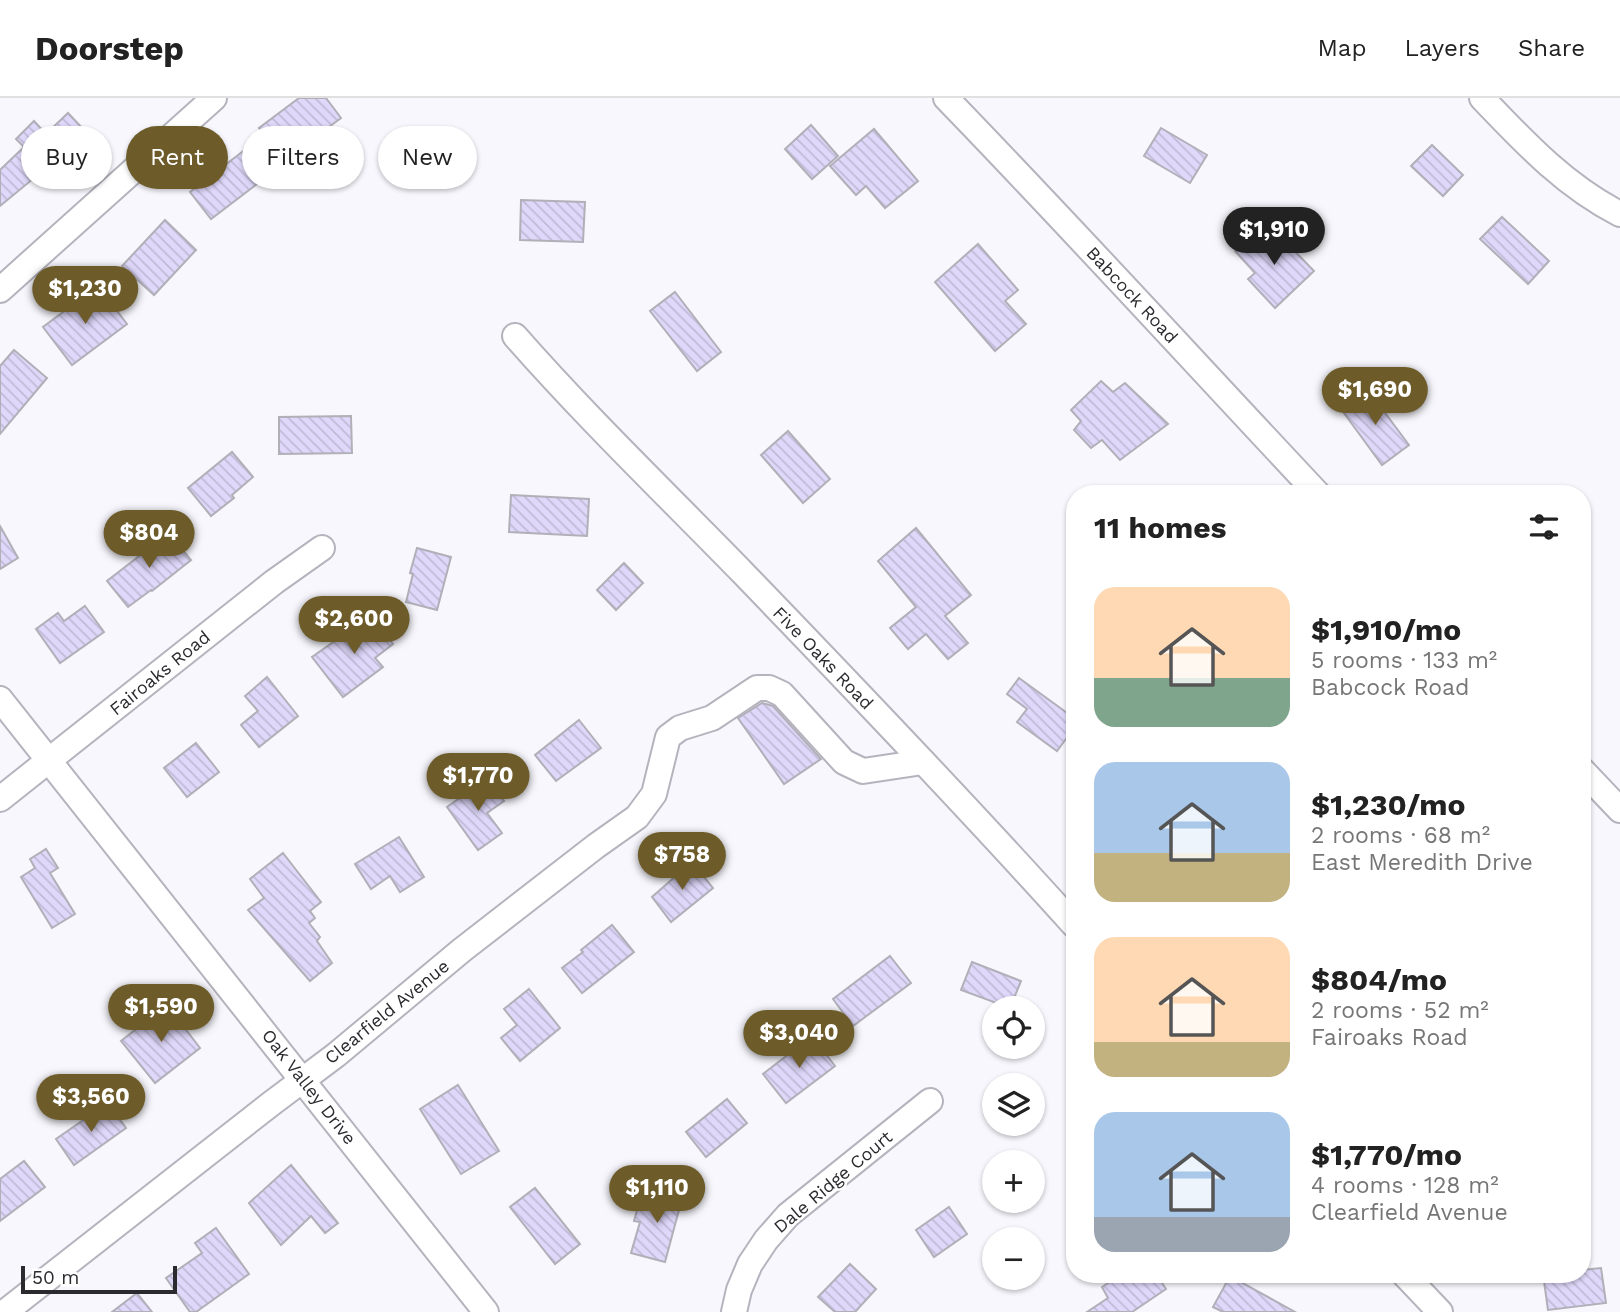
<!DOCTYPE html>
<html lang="en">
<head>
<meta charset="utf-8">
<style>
	body { margin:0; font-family:"Work Sans",sans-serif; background:#f6f6f6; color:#222; height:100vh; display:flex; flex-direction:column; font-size:26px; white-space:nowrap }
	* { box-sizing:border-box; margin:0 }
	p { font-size:23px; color:#767676 }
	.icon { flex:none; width:38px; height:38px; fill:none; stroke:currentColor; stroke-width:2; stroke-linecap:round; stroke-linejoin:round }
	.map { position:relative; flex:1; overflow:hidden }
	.details { position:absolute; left:1066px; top:387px; width:525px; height:798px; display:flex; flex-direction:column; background:#fff; border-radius:28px; box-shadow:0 2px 5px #0004 }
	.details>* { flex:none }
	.top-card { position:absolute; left:21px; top:28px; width:665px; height:63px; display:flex; gap:14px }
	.tools { position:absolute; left:982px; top:898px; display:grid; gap:14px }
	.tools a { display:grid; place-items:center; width:63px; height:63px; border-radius:50%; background:#fff; box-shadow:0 2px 5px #0004; font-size:35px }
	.scale { position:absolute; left:21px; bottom:18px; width:156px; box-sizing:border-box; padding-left:7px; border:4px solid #2b2b2f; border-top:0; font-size:19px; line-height:24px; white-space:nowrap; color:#2b2b2f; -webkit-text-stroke:5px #fff; paint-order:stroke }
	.price { position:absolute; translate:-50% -60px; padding:0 16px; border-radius:24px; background:#6d5c2a; color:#fff; font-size:23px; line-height:46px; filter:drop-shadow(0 2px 4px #0008) }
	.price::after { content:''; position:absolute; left:50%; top:42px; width:21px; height:16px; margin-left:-10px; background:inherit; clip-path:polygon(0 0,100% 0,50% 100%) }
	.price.on { background:#222; color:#fff }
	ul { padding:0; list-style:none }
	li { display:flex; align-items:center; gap:21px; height:175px; padding:0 28px }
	li span { display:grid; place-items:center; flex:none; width:196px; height:140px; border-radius:21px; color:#555 }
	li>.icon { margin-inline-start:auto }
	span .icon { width:84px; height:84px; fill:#fffc; stroke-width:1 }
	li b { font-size:30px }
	h2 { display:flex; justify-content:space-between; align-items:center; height:84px; padding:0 28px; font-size:30px }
	.tag { padding:0 24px; border-radius:32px; background:#fff; box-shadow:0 2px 5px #0004; font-size:24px; line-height:63px }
	.tag.on { background:#6d5c2a; color:#fff }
	header { display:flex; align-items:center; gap:42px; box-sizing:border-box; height:98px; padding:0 35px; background:#fff; border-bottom:2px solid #e0e0e0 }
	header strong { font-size:33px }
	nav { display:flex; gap:38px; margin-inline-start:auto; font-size:24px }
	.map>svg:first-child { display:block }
</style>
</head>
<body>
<header>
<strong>Doorstep</strong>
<nav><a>Map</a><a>Layers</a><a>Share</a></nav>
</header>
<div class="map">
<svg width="1620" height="1214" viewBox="0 0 1620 1214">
	<defs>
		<pattern id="building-back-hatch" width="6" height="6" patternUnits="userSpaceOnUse" patternTransform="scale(1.75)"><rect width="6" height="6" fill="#dfd8fa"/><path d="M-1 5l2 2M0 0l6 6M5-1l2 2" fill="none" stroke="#c0bad7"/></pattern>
	</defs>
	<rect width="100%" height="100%" fill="#f7f7fd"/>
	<g fill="url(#building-back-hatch)" stroke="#b1afb8" stroke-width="2">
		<path d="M299,0H326L341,20L264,77L266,79L211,121L190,94L264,37L259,30Z"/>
		<path d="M68,15L86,34L35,81L34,80L0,108V72L24,49L16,41L34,23L46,36Z"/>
		<path d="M811,27L838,58L812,81L785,51Z"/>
		<path d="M1161,30L1207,57L1190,85L1144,58Z"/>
		<path d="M874,31L918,83L885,110L866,88L856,97L830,68Z"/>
		<path d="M1432,47L1463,77L1443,98L1411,68Z"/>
		<path d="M521,102L585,104L583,144L520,142Z"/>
		<path d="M1502,119L1549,163L1528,186L1480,141Z"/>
		<path d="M165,122L196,152L154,197L122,168Z"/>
		<path d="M1258,131L1274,148L1282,140L1314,173L1275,210L1248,181L1255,175L1235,153Z"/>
		<path d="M978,146L1018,192L1005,203L1026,226L995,253L935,184Z"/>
		<path d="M98,188L127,226L72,267L43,229Z"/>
		<path d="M675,194L721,254L697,273L650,213Z"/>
		<path d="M14,252L47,280L0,336V268Z"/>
		<path d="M1101,283L1113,294L1125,285L1168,326L1120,362L1102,342L1091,350L1074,332L1081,323L1071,312Z"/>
		<path d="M1368,292L1409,347L1382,367L1341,311Z"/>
		<path d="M351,318L352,355L279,356V319Z"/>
		<path d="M788,333L830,381L803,405L761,357Z"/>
		<path d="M232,354L253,379L232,397L234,400L211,418L188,390Z"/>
		<path d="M511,397L589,401L587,438L509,434Z"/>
		<path d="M0,428L18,460L0,471Z"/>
		<path d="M916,430L971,497L945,518L968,545L948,561L926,536L908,551L890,530L916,509L878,463Z"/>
		<path d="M169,435L191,462L152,493L151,492L128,509L107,483Z"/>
		<path d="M417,450L451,459L437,512L406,504L413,476L410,475Z"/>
		<path d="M624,465L643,485L616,512L597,492Z"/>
		<path d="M85,508L104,534L60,565L36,531L58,515L64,523Z"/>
		<path d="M372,517L393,546L375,560L383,569L343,599L312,559Z"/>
		<path d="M267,579L298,618L259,649L241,627L258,613L245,598Z"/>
		<path d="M1019,580L1074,620V630L1057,653L1017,624L1027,611L1007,596Z"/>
		<path d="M762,605L773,608L821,661L784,686L738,620Z"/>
		<path d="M579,622L601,650L556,683L535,657Z"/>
		<path d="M196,645L219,674L187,699L164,670Z"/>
		<path d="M488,680L504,703L487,715L502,735L478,752L447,709Z"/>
		<path d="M399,739L424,779L400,794L390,778L371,791L355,766Z"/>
		<path d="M46,751L58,770L50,775L75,816L52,830L21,779L35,770L30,761Z"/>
		<path d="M283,755L321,804L310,813L315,820L309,825L320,839L317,843L332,865L310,883L248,812L264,800L250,781Z"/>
		<path d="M692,764L713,790L671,824L652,799Z"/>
		<path d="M612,827L634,854L582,895L562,870L583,854L581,852Z"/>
		<path d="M890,858L911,885L853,928L833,901Z"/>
		<path d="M972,864L1021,883L1010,910L961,892Z"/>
		<path d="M529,891L560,930L520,963L501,940L517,927L504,911Z"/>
		<path d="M167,907L200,950L155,985L121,943Z"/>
		<path d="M812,938L835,968L786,1005L763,976Z"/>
		<path d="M458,987L499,1053L461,1076L420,1011Z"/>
		<path d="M727,1001L747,1025L706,1059L686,1034Z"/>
		<path d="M108,1005L126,1030L74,1067L56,1041Z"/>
		<path d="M24,1063L45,1089L0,1123V1081Z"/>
		<path d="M291,1067L338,1125L325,1135L311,1118L281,1147L249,1105Z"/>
		<path d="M535,1090L580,1146L555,1166L510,1109Z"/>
		<path d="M658,1090L683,1097L665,1164L631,1155L640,1124L634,1123L639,1105L653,1109Z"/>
		<path d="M949,1109L967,1136L934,1159L916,1132Z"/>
		<path d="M216,1130L249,1176L196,1214H190L166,1180L202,1155L195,1145Z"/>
		<path d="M850,1166L876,1191L855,1214H835L818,1199Z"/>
		<path d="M1601,1170L1606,1205L1548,1212L1543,1176H1582V1172Z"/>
		<path d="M1122,1176H1156L1166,1191L1132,1214H1087L1108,1200L1102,1189Z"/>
		<path d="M1230,1178L1295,1214H1223L1213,1209Z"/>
		<path d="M137,1195L152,1214H112Z"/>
	</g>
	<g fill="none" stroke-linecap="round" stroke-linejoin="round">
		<defs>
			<g id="minor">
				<path d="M946,0C1072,130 1194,264 1318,396"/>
				<path d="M1482,0C1524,44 1565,88 1620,116"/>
				<path d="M0,192L214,0"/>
				<path d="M515,238C588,321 667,397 743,475C855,591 967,708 1074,827"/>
				<path d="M0,601L486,1214"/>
				<path d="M1582,672L1620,712"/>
				<path d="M0,701L274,484L322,450"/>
				<path d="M1404,1176L1440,1214"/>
				<path d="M5,1214L272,1005L336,957L462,852L596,748L637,719L654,696L668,639L680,630L712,620L757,590H769L782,596L844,664L863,673L923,664"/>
				<path d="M734,1214L739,1192L750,1166L766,1142L788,1117L930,1003"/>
			</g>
		</defs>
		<use href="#minor" stroke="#b5b4be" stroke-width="28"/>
		<use href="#minor" stroke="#fff" stroke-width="24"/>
	</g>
	<g text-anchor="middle" stroke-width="5" stroke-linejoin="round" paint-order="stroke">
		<g font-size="18" fill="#2b2b2f" stroke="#fff">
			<text transform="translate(1132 197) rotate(47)" y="6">Babcock Road</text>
			<text transform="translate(823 560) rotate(46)" y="6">Five Oaks Road</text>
			<text transform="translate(160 575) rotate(-39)" y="6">Fairoaks Road</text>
			<text transform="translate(387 914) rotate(-39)" y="6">Clearfield Avenue</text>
			<text transform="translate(309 989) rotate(52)" y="6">Oak Valley Drive</text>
			<text transform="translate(833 1084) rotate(-40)" y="6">Dale Ridge Court</text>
		</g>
	</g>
</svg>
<div class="tools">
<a><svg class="icon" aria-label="locate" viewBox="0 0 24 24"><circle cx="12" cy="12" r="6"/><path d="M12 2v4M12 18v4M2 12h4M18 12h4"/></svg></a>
<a><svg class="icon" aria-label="layers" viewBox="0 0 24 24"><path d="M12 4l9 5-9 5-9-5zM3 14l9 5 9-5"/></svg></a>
<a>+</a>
<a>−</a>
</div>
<div class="scale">50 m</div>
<b class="price on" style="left:1274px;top:169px">$1,910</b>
<b class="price" style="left:85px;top:228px">$1,230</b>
<b class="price" style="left:1375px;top:329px">$1,690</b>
<b class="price" style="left:149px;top:472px">$804</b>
<b class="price" style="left:354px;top:558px">$2,600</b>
<b class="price" style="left:478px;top:715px">$1,770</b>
<b class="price" style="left:682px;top:794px">$758</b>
<b class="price" style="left:161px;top:946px">$1,590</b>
<b class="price" style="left:799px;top:972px">$3,040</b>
<b class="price" style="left:91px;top:1036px">$3,560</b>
<b class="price" style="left:657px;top:1127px">$1,110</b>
<div class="top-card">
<a class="tag">Buy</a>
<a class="tag on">Rent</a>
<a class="tag">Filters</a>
<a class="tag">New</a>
</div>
<section class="details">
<h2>11 homes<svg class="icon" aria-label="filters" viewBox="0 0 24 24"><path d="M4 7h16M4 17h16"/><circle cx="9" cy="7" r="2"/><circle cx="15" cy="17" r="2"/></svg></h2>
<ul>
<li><span style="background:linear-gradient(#ffd9b3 65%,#7fa58c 0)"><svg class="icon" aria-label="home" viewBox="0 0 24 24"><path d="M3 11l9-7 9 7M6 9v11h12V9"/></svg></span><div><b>$1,910/mo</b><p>5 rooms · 133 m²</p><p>Babcock Road</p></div></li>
<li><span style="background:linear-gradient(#a9c7e8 65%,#c2b280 0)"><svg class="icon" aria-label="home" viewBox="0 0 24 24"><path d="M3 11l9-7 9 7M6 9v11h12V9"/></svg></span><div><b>$1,230/mo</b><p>2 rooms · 68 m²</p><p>East Meredith Drive</p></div></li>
<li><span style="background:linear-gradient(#ffd9b3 75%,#c2b280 0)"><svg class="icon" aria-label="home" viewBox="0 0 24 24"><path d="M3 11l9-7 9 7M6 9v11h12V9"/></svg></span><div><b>$804/mo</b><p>2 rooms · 52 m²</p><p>Fairoaks Road</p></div></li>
<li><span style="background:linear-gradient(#a9c7e8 75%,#9aa5b1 0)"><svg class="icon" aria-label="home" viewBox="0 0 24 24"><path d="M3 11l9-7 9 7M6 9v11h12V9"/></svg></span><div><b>$1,770/mo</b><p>4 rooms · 128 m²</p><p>Clearfield Avenue</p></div></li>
</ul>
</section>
</div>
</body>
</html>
